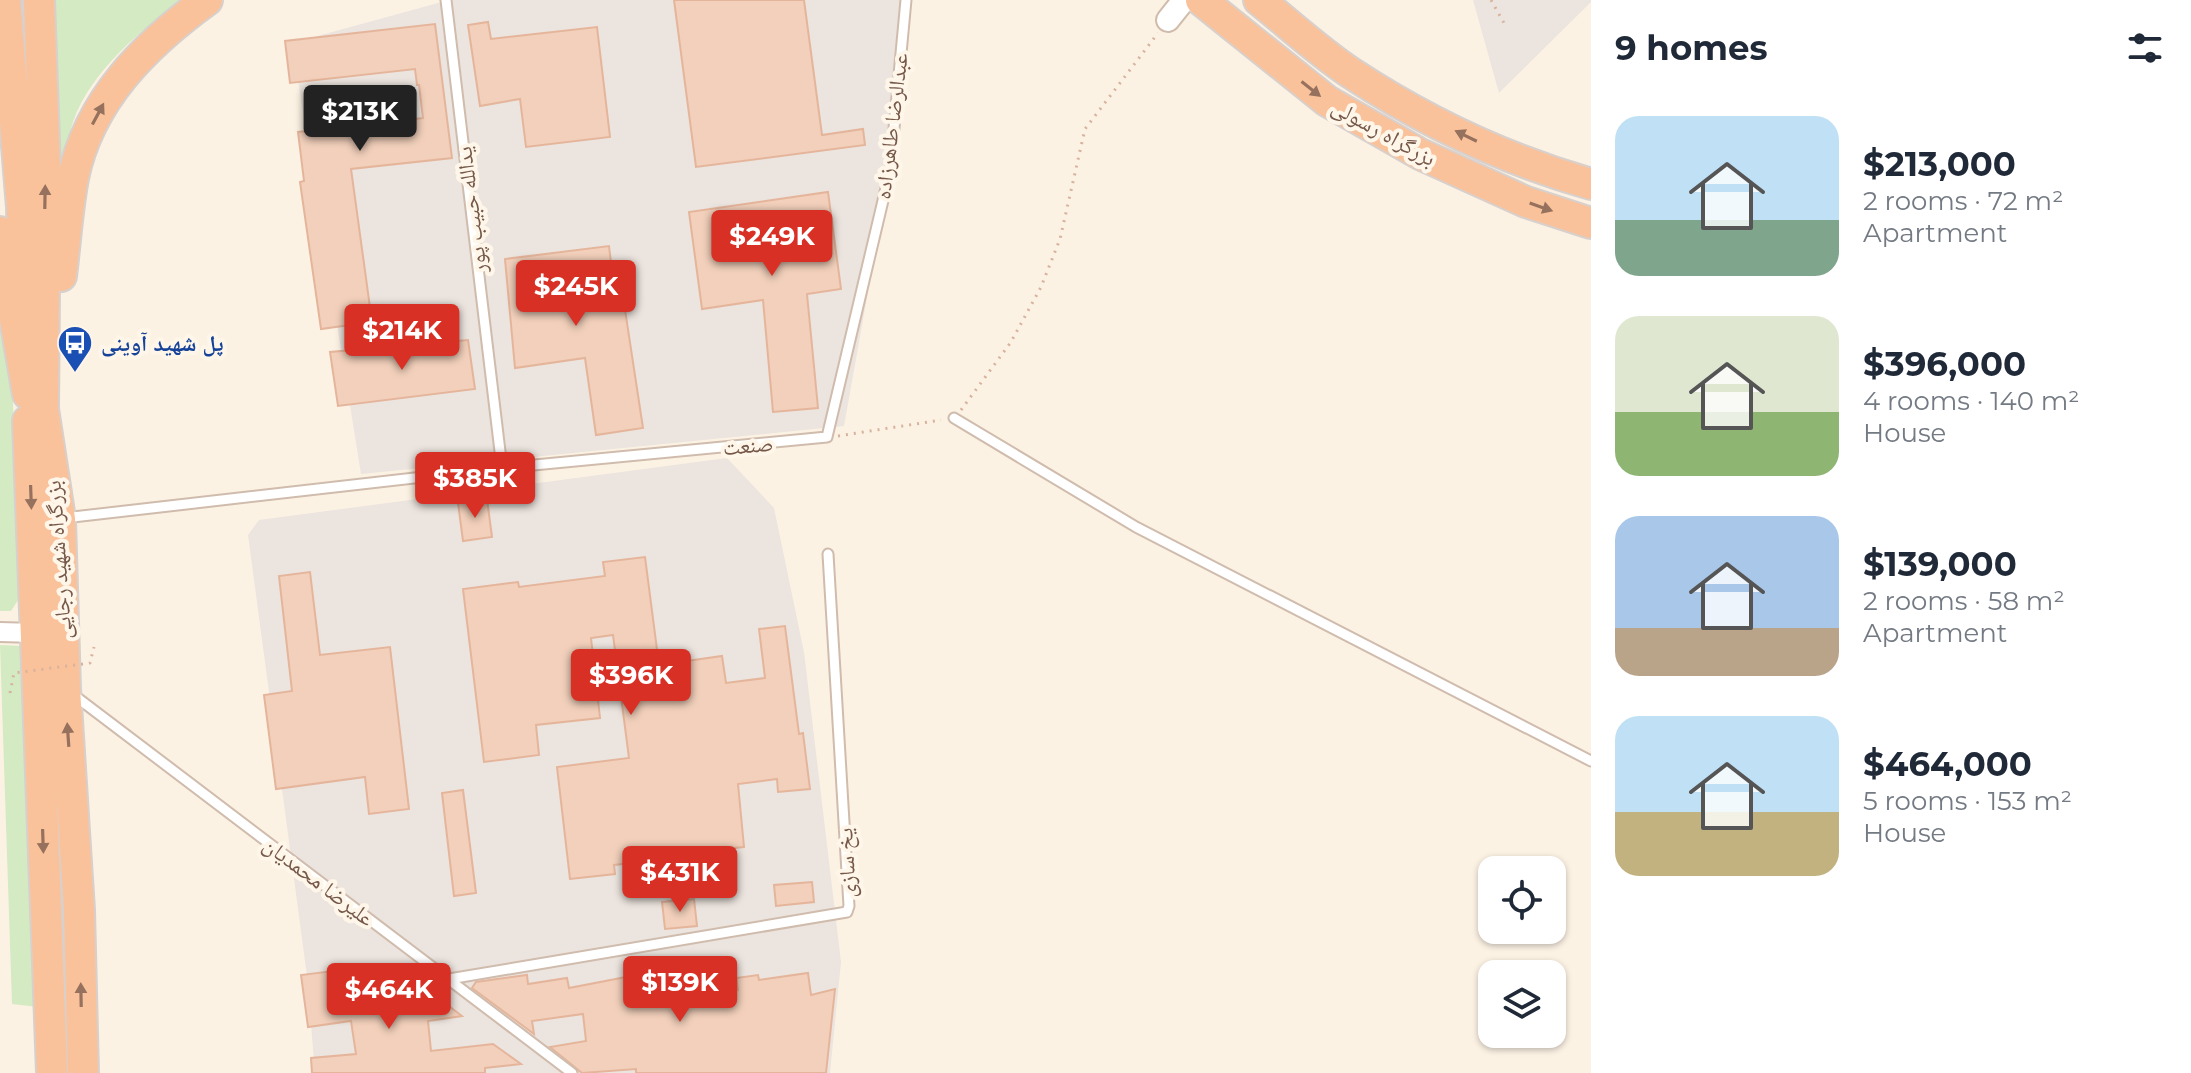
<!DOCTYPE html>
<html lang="en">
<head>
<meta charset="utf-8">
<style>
	body { margin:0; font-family:Montserrat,"Noto Naskh Arabic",sans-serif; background:#f2f2f3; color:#1f2937; height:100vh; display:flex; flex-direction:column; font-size:30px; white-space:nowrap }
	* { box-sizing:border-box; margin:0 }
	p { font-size:26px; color:#747a83 }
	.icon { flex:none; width:44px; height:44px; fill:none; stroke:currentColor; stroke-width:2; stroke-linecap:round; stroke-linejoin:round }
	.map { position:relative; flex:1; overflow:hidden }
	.drawer { display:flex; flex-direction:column; background:#fff; width:600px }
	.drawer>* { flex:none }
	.buttons { position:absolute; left:1478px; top:856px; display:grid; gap:16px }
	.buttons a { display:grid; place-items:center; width:88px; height:88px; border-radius:16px; background:#fff; box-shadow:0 2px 6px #0004; font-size:40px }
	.price { position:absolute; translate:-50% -68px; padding:0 18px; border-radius:8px; background:#d93025; color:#fff; font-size:26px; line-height:52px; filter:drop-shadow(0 2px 4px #0008) }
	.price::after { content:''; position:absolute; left:50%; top:48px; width:24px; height:18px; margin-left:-12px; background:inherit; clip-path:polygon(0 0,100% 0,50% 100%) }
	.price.selected { background:#222; color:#fff }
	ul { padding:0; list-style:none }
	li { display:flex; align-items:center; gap:24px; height:200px; padding:0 24px }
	li span { display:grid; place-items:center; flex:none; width:224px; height:160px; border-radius:24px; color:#555 }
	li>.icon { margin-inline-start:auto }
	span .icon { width:96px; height:96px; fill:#fffc; stroke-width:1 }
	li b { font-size:34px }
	h2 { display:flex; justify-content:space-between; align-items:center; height:96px; padding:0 24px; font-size:34px }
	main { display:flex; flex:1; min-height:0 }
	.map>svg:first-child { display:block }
</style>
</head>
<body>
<main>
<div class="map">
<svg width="1591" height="1073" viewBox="0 0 1591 1073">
	<rect width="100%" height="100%" fill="#fcf2e4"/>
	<g fill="#ece4de">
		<path d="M449,0H905L888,180L844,426L361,474L292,43Z"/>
		<path d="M1473,0H1591V2L1499,93Z"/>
		<path d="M727,458L774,508L804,652L841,962L830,1073H315L307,976L248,535L259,520Z"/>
	</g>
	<g fill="#d4eac2">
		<path d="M45,0H184C140,30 91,71 73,122C63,151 60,184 55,214Z"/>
		<path d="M0,321L10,346L21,561L22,594L11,611H0Z"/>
		<path d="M0,645L22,646L38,1007L12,1004Z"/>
	</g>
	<g fill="#f2d0bb" stroke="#e5b59b" stroke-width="2">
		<path d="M674,0H804L822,135L863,129L865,145L696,167Z"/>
		<path d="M488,22L491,39L597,27L610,137L526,147L520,99L480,106L468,25Z"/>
		<path d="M435,24L452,158L351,169L372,322L321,329L300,182L304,181L298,132L423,118L419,85H417L415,69L290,83L285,41Z"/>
		<path d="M828,192L841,289L807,294L818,408L773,412L763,300L702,309L689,212Z"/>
		<path d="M609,246L616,304L624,303L643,428L596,435L585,358L515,368L505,259Z"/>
		<path d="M468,340L475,389L338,406L330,352Z"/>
		<path d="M487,499L492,537L463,541L458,503Z"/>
		<path d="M645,557L659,665L722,656L726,683L765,678L759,629L785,626L799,734L803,733L810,789L778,792L777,779L738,784L744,847L679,853V858L614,865L615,874L570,879L557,767L629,758L613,635L591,638L600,718L536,725L539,755L484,762L463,589L518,582L519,587L605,576L603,562Z"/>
		<path d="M310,572L320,655L390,647L409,809L369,814L365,777L276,789L264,695L292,691L279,576Z"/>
		<path d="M463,790L476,893L454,896L442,793Z"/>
		<path d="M812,882L814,902L776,906L774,885Z"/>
		<path d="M694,899L697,926L665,929L662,902Z"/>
		<path d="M333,971L335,986L381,981L383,1000L432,993L462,1016L428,1021L431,1051L493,1044L521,1064L485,1068V1073H312L311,1058L356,1054L351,1021L308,1027L301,975Z"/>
		<path d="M652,972L656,999L738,990L736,978L758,975L759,980L808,973L811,995L835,989L826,1073H636V1069L582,1073L550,1047L586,1041L583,1014L532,1021L534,1034L472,988L476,982L527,975L528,984L567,978L569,988Z"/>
	</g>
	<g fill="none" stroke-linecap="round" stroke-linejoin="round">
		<defs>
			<g id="service">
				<path d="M446,0L502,468"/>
				<path d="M954,418L1136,527L1591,761"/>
				<path d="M64,518L502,468L827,437L890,171L906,0"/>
				<path d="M71,693L572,1073"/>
				<path d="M449,979L847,912L849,906L828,554"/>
			</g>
			<path id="minor" d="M0,632L35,633"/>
			<path id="tertiary" d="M1168,20L1184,0"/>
			<g id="trunk">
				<path d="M5,0L22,207L24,301"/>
				<path d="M39,0L45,169L43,409L60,519L65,689L79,910L83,1073"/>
				<path d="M1201,0L1327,101L1420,154L1526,202L1591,223"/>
				<path d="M1259,0C1289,24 1319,52 1351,73C1424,121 1507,160 1591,184"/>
				<path d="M0,232L28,394"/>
				<path d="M61,276C65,244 67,210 73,178C89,100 145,45 207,0"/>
				<path d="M28,421L52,1073"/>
			</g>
		</defs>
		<use href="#service" stroke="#d0bcad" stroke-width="13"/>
		<use href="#minor" stroke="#d0bcad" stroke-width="22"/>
		<use href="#tertiary" stroke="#d0bcad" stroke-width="26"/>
		<use href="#trunk" stroke="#d8d0cc" stroke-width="34"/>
		<g stroke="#d7b39e" stroke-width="3" stroke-dasharray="2 6" stroke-linecap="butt">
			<path d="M1491,0L1504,23"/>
			<path d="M961,410L1011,342L1041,287L1060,239L1085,129L1158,33"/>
			<path d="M838,436L941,420"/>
		</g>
		<use href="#service" stroke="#fff" stroke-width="9"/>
		<use href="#minor" stroke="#fff" stroke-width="18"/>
		<use href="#tertiary" stroke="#fff" stroke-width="22"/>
		<use href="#trunk" stroke="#fac29b" stroke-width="30"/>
		<path stroke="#d7b39e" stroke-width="3" stroke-dasharray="2 6" stroke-linecap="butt" d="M10,693L14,673L90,663L94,647"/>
	</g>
	<defs><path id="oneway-solid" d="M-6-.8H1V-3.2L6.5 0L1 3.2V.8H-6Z" transform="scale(2)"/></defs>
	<g fill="#96725e">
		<use href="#oneway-solid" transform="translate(1311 89) rotate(38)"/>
		<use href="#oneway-solid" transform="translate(98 114) rotate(-62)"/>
		<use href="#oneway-solid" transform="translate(1466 136) rotate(-154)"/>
		<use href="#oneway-solid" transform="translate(45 197) rotate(-89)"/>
		<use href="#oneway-solid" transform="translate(1541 207) rotate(19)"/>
		<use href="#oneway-solid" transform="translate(31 497) rotate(88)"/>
		<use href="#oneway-solid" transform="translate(68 735) rotate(-94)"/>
		<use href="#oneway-solid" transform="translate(43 841) rotate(88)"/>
		<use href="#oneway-solid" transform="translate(81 995) rotate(-91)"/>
	</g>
	<defs>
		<symbol id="bus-pin" viewBox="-11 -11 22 30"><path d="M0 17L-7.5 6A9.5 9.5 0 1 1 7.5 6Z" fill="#1a4fb4" stroke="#fff6ea"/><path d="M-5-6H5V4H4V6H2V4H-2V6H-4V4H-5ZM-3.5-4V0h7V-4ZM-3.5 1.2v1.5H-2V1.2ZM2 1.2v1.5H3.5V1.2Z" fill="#fff"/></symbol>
	</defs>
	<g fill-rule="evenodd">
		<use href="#bus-pin" x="55" y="323" width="40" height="54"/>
	</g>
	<g text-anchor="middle" stroke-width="8" stroke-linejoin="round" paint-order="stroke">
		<g font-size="22" fill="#755849" stroke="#fff6ea">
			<text transform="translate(891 126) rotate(-83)" y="8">عبدالرضا طاهرزاده</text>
			<text transform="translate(1384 132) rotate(29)" y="8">بزرگراه رسولی</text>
			<text transform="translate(471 210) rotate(-97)" y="8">یدالله حبیب پور</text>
			<text transform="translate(748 445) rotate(-5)" y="8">صنعت</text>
			<text transform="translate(58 560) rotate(-94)" y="8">بزرگراه شهید رجایی</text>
			<text transform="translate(846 863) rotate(-93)" y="8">یخ سازی</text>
			<text transform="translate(319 881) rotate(37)" y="8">علیرضا محمدیان</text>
		</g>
		<g font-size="22" font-weight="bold" fill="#164399" stroke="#fff6ea" text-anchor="start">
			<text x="101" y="351">پل شهید آوینی</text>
		</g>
	</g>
</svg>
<div class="buttons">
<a><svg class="icon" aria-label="locate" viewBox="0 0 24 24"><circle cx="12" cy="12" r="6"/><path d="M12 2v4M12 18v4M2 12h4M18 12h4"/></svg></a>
<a><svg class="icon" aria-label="layers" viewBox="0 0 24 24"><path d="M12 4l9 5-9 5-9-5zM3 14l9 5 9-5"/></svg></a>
</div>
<b class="price selected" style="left:360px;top:153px">$213K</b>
<b class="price" style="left:772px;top:278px">$249K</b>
<b class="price" style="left:576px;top:328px">$245K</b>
<b class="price" style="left:402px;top:372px">$214K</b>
<b class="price" style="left:475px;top:520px">$385K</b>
<b class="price" style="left:631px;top:717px">$396K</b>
<b class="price" style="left:680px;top:914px">$431K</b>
<b class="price" style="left:680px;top:1024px">$139K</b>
<b class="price" style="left:389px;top:1031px">$464K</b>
</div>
<section class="drawer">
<h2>9 homes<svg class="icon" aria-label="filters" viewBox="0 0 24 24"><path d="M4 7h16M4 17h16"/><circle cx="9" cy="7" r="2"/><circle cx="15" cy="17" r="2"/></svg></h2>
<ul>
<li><span style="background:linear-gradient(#bfe0f5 65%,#7fa58c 0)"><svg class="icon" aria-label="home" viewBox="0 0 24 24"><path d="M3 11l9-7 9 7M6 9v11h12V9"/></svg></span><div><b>$213,000</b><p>2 rooms · 72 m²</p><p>Apartment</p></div></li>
<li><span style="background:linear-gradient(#dfe7d0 60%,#8fb573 0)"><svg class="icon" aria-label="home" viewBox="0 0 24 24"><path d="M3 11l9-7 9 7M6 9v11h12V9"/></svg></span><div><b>$396,000</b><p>4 rooms · 140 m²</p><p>House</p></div></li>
<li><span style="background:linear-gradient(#a9c7e8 70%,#b9a48a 0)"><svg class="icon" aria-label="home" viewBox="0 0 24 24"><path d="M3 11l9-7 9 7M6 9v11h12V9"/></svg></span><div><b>$139,000</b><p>2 rooms · 58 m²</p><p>Apartment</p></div></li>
<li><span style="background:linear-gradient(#bfe0f5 60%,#c2b280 0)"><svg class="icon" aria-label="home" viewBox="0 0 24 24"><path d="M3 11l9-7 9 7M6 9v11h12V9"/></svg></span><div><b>$464,000</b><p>5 rooms · 153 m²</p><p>House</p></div></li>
</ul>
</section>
</main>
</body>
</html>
